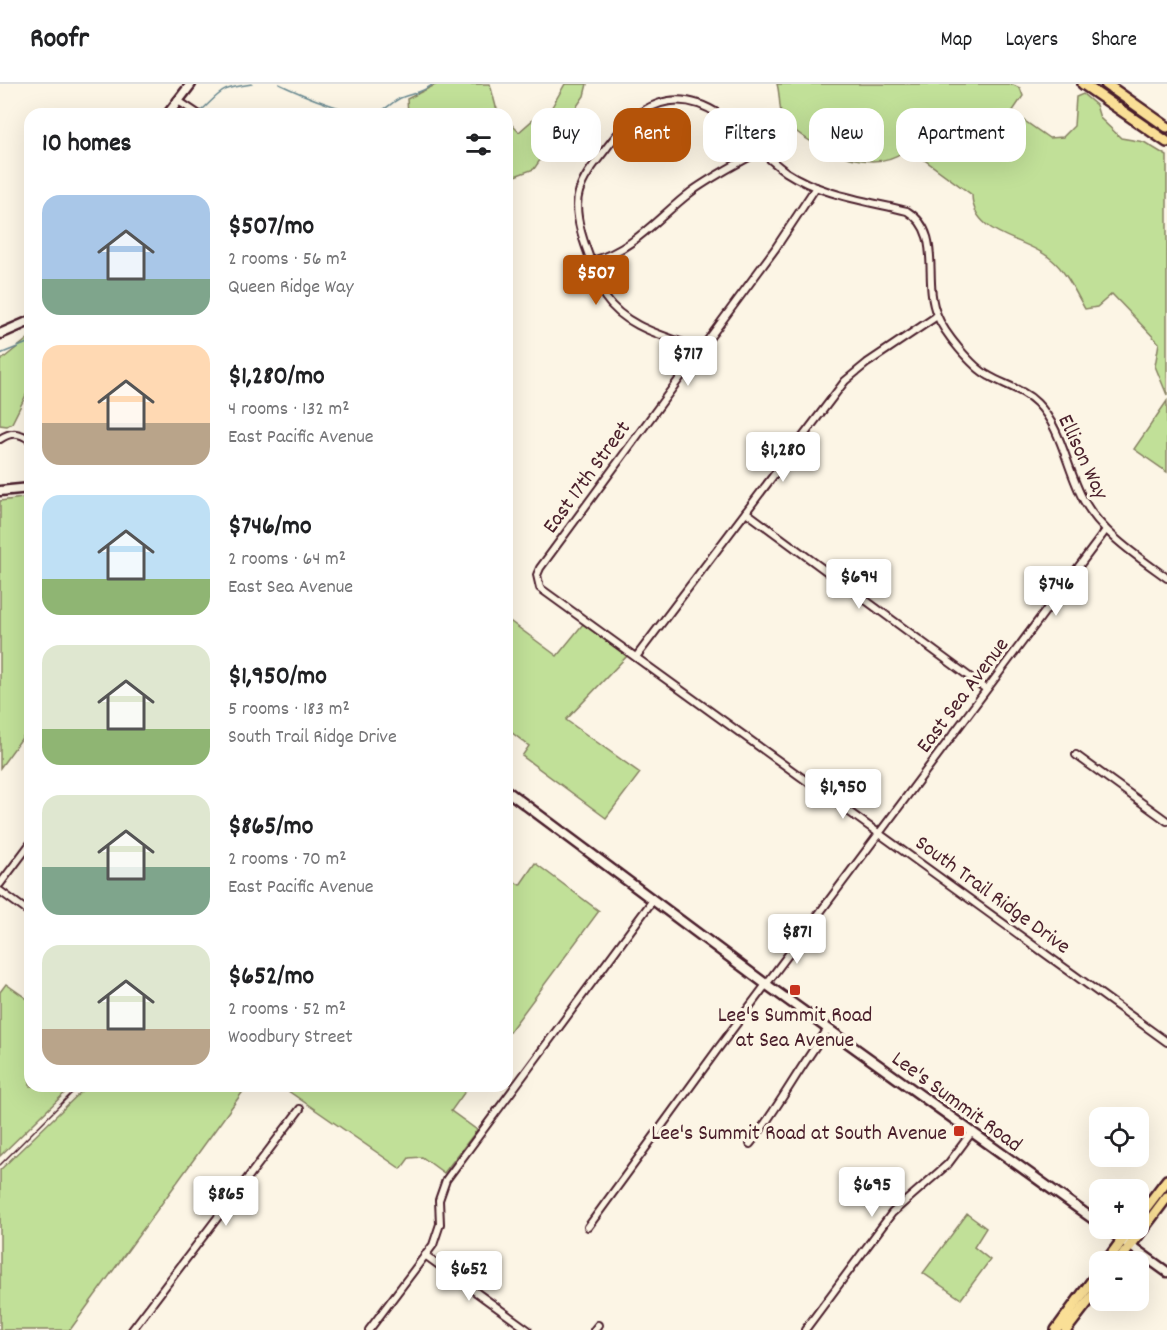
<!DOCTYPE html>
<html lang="en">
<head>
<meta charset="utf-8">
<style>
	body { margin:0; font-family:Dekko,sans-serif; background:#f2f2f2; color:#202124; height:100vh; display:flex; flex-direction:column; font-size:22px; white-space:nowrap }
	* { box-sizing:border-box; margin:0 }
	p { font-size:20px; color:#757577 }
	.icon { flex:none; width:33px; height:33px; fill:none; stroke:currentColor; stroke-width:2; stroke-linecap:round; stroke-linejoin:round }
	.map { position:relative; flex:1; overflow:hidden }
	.panel { position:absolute; left:24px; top:24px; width:489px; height:984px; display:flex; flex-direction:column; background:#fff; border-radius:18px; box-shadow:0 6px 24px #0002 }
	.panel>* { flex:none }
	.hud { position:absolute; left:531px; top:24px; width:546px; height:54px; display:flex; gap:12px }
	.controls { position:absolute; left:1089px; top:1023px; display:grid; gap:12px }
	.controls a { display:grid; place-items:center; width:60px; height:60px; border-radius:12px; background:#fff; box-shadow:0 6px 24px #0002; font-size:30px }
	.price { position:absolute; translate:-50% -51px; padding:0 14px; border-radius:6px; background:#fff; color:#222; font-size:20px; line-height:39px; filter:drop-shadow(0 2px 3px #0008) }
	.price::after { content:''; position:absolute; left:50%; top:36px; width:18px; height:14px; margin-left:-9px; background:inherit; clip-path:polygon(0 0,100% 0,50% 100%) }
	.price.current { background:#b45309; color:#fff }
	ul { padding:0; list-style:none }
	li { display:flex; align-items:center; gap:18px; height:150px; padding:0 18px }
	li span { display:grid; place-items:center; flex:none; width:168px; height:120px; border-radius:18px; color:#555 }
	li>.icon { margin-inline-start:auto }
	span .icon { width:72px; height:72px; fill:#fffc; stroke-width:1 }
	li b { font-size:26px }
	h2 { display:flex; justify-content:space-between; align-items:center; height:72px; padding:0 18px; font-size:26px }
	.chip { padding:0 21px; border-radius:18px; background:#fff; box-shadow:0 6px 24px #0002; font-size:21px; line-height:54px }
	.chip.current { background:#b45309; color:#fff }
	header { display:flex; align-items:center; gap:36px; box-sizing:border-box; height:84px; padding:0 30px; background:#fff; border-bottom:2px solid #e0e0e0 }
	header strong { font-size:28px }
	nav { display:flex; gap:33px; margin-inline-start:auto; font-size:21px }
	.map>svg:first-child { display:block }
</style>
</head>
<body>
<header>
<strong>Roofr</strong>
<nav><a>Map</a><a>Layers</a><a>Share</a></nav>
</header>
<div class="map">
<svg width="1167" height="1246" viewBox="0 0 1167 1246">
	<rect width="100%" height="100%" fill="#fcf5e5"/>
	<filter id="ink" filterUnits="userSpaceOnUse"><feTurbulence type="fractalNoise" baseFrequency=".0167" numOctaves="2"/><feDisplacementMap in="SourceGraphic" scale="12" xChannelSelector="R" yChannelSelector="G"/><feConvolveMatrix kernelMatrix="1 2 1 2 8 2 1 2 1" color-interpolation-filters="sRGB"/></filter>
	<g filter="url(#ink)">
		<g fill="#c1e098" stroke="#868062" stroke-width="1.5">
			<path d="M437,0H490L496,23L502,30H408L407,15Z"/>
			<path d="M565,0H587L584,12L534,85L515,92L507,89V36L519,48L535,34L549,28Z"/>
			<path d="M777,0H1011L1020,4L1023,12L1012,28L1049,54L1063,53L1074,42L1076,13L1083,10L1096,21L1100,34L1121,54L1144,58L1167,72V311L1155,282L1159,259L1112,210L1097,223L1085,225C1076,209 1066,187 1051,175C1026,153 973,153 972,111L904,61V67C873,91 816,66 791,43C788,40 783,37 782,33C779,23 780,10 777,0Z"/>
			<path d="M30,253V303L12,339L7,342L0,341V277Z"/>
			<path d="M1167,317V388L1134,365Z"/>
			<path d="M30,413V643L0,684V417Z"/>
			<path d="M507,535L557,572L583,540L627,572L566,636L640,689L606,734L522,672L529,662L507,645Z"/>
			<path d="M535,779L599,827L507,951V794L520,801Z"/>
			<path d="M6,900L30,917V1002H72L0,1072V908Z"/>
			<path d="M87,1002H247L70,1246H0V1086Z"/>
			<path d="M281,1002H469L451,1027L477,1046L444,1089L422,1073L409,1074L401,1085Z"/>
			<path d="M967,1130L986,1144L974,1163L990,1176L961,1215L923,1189Z"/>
		</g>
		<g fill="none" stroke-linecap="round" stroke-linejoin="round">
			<g stroke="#698991" stroke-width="1.5">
				<path d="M279,0C298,9 355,34 376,29C386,27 393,16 403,13C414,9 424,8 433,0"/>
				<path d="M201,27C224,5 220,5 252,0"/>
				<path d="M0,270L30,258"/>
			</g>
			<defs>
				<g id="minor">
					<path d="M177,16L198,30"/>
					<path d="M816,103L775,165L540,484L537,491L540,504L1167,958"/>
					<path d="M592,177C634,166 658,133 691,108C713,92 737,80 760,67"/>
					<path d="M700,265C666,252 626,244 605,213C595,185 570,136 579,108C584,91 598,76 608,62C637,22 674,0 720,31C743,48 762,71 786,88C821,111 867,117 907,127C944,149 922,196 937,231C944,249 972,283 989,292C1005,301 1024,306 1037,319C1062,344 1067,387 1084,417C1103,450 1137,472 1167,494"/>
					<path d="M0,355C12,347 20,349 30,356"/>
					<path d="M746,428L986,605"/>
					<path d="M636,573L845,297L867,279L937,232"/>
					<path d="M1076,671L1167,737"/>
					<path d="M0,800L30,760"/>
					<path d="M0,807L30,829"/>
					<path d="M750,1060C779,1023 800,982 828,945"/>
					<path d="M588,1143L717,966L1106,446"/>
					<path d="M425,1171L528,1246"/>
					<path d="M132,1246L300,1025"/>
					<path d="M369,1246L433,1161L440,1140L439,1116L446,1096L653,816"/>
					<path d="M594,1246L598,1241"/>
					<path d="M805,1246L892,1129L948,1080L972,1048"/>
				</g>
				<g id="secondary">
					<path d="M168,30L191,0"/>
					<path d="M0,250L30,237"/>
					<path d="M0,407L30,404"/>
					<path d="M507,707L767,901L1100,1140"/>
					<path d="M1106,1144L1167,1188"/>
				</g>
				<g id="primary">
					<path d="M1138,1134L1167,1096"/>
					<path d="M1106,1178L1131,1144"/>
					<path d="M1118,1178L1167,1113"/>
					<path d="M1056,1246L1100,1186"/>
					<path d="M1066,1246L1100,1202"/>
				</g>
				<g id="trunk">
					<path d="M1083,0L1167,58"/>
					<path d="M1106,0L1167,43"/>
				</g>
			</defs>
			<use href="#minor" stroke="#4a1f2b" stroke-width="10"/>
			<use href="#secondary" stroke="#4a1f2b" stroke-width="13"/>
			<use href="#primary" stroke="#4a1f2b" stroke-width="14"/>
			<use href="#trunk" stroke="#4a1f2b" stroke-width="14"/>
			<use href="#minor" stroke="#fcf5e5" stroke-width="6"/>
			<use href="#secondary" stroke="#fcf5e5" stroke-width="8"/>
			<use href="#primary" stroke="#fadf96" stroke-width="9"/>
			<use href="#trunk" stroke="#fadf96" stroke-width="9"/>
			<g stroke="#4a1f2b" stroke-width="1.5">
				<path d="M400,26L401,30"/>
				<path d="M0,1081L79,1002"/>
			</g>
		</g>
	</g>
	<g fill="#c8321e" stroke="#fcf5e5" stroke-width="2">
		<rect x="789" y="900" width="12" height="12" rx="3"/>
		<rect x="953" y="1041" width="12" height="12" rx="3"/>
	</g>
	<g text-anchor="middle" stroke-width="6" stroke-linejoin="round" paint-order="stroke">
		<g font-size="22" fill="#4a1f2b" stroke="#fcf5e5">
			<text transform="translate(1085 372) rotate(65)" y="8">Ellison Way</text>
			<text transform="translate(585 392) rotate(-54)" y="8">East 17th Street</text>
			<text transform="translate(961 610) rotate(-53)" y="8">East Sea Avenue</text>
			<text transform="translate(994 809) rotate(36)" y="8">South Trail Ridge Drive</text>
			<text transform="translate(958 1016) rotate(36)" y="8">Lee's Summit Road</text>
		</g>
		<g font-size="22" fill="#4a1f2b" stroke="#fcf5e5">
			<text x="795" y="937">Lee's Summit Road<tspan x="795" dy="25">at Sea Avenue</tspan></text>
			<text x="947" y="1055" text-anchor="end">Lee's Summit Road at South Avenue</text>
		</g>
	</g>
</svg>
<div class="controls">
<a><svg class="icon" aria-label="locate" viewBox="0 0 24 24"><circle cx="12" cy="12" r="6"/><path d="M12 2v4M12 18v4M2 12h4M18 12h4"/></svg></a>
<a>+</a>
<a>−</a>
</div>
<b class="price current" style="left:596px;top:222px">$507</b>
<b class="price" style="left:688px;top:303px">$717</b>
<b class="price" style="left:783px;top:399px">$1,280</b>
<b class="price" style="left:859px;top:526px">$694</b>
<b class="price" style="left:1056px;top:533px">$746</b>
<b class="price" style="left:843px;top:736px">$1,950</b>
<b class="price" style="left:797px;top:881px">$871</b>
<b class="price" style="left:872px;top:1134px">$695</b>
<b class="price" style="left:226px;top:1143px">$865</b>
<b class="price" style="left:469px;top:1218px">$652</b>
<div class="hud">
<a class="chip">Buy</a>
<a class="chip current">Rent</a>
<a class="chip">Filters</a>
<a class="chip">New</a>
<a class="chip">Apartment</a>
</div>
<section class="panel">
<h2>10 homes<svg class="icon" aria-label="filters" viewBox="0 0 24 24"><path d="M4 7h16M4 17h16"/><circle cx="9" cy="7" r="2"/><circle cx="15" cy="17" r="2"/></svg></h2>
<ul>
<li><span style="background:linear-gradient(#a9c7e8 70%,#7fa58c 0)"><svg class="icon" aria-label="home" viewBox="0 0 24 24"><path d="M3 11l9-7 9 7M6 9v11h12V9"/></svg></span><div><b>$507/mo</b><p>2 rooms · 56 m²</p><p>Queen Ridge Way</p></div></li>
<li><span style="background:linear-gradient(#ffd9b3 65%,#b9a48a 0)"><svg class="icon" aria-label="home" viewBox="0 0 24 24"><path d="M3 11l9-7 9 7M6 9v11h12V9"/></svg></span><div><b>$1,280/mo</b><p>4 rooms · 132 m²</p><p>East Pacific Avenue</p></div></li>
<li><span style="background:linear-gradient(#bfe0f5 70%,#8fb573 0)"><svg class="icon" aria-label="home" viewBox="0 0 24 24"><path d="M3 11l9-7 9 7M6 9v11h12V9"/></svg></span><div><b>$746/mo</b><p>2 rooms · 64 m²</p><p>East Sea Avenue</p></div></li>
<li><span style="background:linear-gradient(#dfe7d0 70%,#8fb573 0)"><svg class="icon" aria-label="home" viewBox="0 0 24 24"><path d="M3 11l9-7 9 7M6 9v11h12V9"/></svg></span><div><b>$1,950/mo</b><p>5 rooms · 183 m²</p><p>South Trail Ridge Drive</p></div></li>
<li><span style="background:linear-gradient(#dfe7d0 60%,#7fa58c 0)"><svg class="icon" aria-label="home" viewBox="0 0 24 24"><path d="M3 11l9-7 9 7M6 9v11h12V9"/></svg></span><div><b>$865/mo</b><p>2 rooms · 70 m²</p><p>East Pacific Avenue</p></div></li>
<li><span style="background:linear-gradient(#dfe7d0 70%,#b9a48a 0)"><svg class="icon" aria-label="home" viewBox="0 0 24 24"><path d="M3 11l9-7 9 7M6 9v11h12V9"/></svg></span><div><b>$652/mo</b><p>2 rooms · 52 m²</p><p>Woodbury Street</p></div></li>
</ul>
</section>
</div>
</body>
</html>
